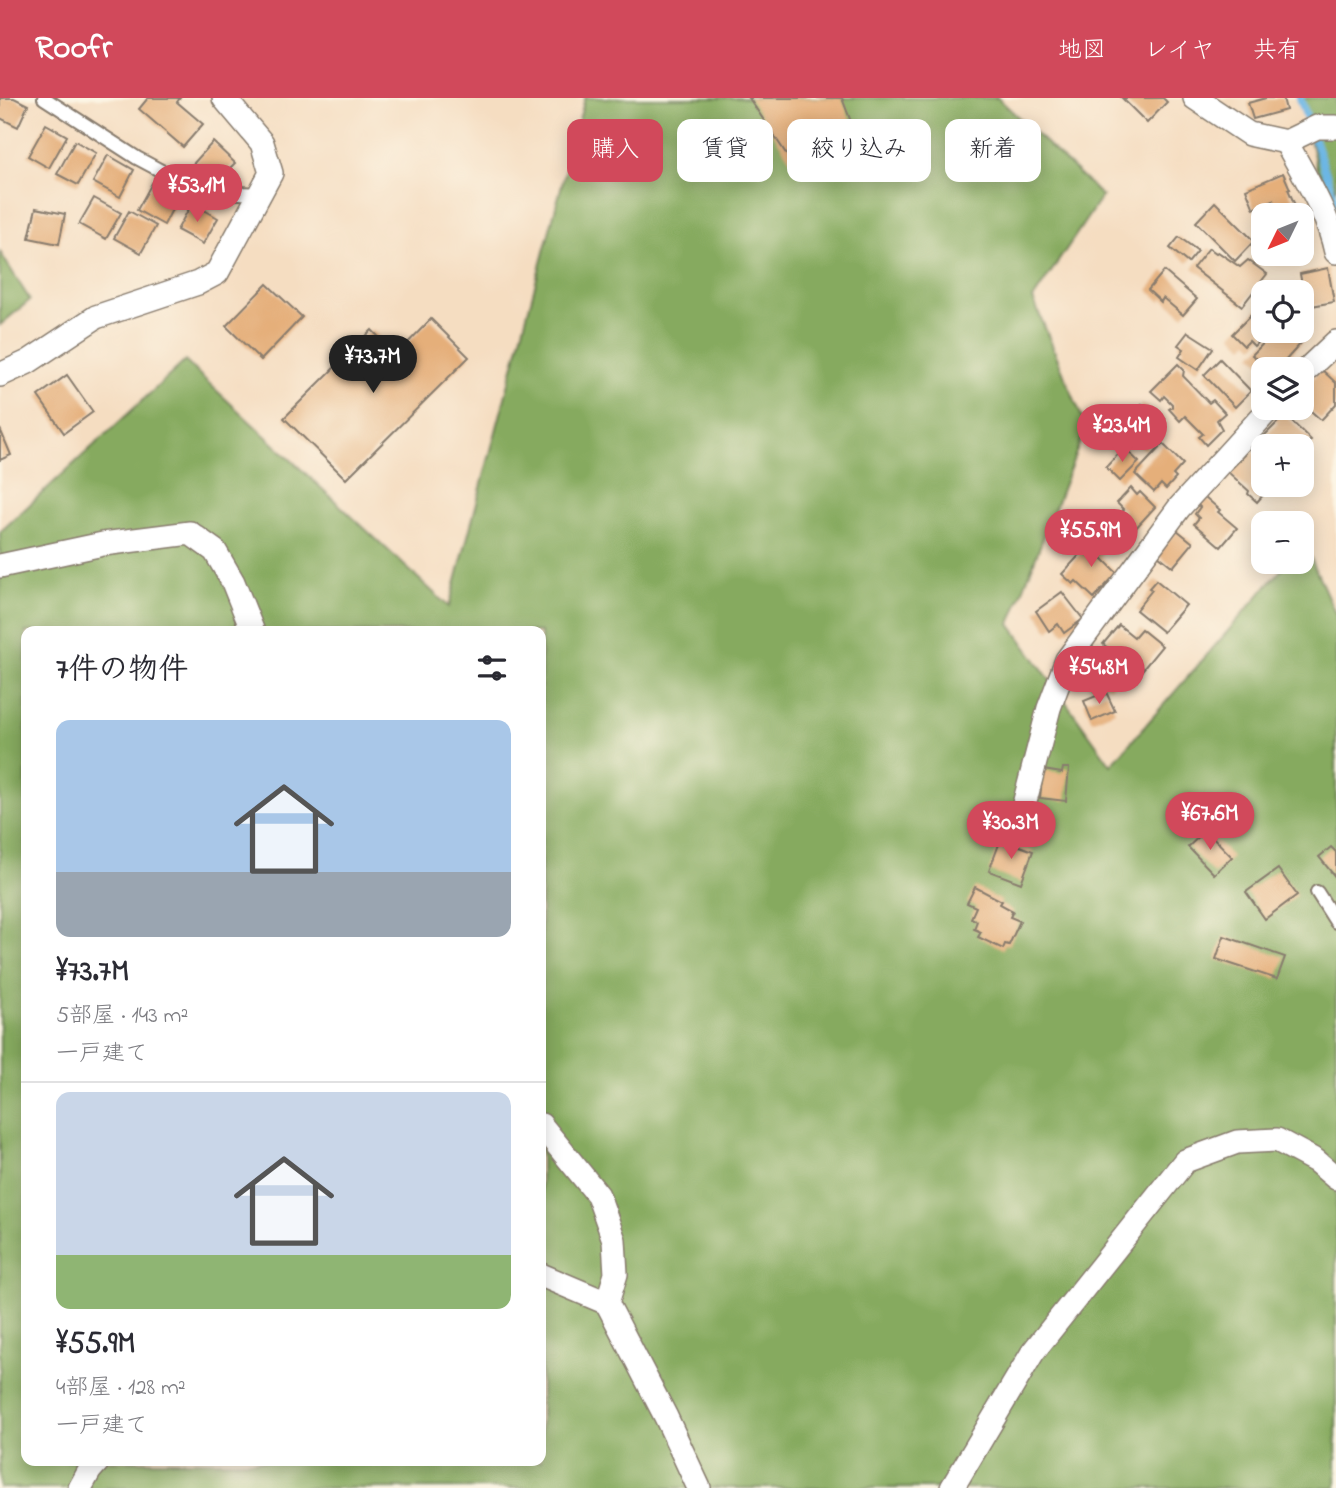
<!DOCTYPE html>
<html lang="ja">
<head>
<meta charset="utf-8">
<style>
	body { margin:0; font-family:"Indie Flower","Klee One",sans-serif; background:#f7f7f7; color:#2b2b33; height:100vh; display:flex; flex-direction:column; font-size:26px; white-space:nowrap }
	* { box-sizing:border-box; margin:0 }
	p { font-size:23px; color:#7c7c81 }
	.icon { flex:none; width:38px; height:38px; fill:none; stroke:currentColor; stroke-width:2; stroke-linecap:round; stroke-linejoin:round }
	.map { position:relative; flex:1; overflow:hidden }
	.side { position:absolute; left:21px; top:528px; width:525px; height:840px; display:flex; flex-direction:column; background:#fff; border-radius:14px; box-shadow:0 4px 18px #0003 }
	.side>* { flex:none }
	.guide { position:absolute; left:567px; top:21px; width:663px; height:63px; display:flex; gap:14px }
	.needle { width:46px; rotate:227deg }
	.fabs { position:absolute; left:1251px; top:105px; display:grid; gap:14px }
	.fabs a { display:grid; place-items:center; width:63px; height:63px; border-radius:14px; background:#fff; box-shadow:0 4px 18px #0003; font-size:35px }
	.price { position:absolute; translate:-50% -60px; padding:0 16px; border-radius:24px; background:#d1495b; color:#fff; font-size:23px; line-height:46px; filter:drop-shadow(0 2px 4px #0008) }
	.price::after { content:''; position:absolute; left:50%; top:42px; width:21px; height:16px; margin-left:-10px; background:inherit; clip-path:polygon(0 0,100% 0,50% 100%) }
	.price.current { background:#222; color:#fff }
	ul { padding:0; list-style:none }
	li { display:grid; align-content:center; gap:14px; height:371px; padding:0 35px }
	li+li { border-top:2px solid #e1e1e2 }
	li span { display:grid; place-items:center; height:217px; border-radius:14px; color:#555 }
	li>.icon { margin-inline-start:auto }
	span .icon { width:126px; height:126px; fill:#fffc; stroke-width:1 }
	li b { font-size:30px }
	h2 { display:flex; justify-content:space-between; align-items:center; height:84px; padding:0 35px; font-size:30px }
	.chip { padding:0 24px; border-radius:14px; background:#fff; box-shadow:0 4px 18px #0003; font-size:24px; line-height:63px }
	.chip.current { background:#d1495b; color:#fff }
	header { display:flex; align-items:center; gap:42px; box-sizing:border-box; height:98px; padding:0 35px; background:#d1495b; color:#fff }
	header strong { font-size:33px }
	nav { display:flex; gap:38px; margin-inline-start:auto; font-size:24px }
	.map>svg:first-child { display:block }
</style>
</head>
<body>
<header>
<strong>Roofr</strong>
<nav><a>地図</a><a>レイヤ</a><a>共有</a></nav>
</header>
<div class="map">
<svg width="1336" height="1390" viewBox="0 0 1336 1390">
	<rect width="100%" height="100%" fill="#fcf5e5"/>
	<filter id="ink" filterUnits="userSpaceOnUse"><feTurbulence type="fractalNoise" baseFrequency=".0143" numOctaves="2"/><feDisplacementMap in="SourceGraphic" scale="14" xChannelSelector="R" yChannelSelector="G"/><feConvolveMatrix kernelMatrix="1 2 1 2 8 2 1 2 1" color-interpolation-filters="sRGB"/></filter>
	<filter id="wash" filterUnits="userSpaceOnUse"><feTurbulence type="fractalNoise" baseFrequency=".00686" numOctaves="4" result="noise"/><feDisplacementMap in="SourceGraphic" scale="28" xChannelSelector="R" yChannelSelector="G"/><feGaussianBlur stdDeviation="1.57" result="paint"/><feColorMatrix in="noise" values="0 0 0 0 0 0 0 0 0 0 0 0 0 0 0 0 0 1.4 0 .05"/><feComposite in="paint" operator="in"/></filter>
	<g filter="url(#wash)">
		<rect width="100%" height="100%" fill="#f5ddc1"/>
		<g fill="#86aa5f" stroke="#51633e" stroke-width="2" fill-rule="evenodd">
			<path d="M585,0H998L1102,98L1033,201L1086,329L1010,526L1111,667L1288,464H1302V448L1304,445L1336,517V1390H0V434L185,263L449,509ZM26,534H541V1363H26Z"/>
			<path d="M1301,0H1336V101L1317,72Z"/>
			<path d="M0,154L30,202L0,227Z"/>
		</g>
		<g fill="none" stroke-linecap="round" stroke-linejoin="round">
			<path stroke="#6cb6e4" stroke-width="8" d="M1300,0L1336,105"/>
		</g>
		<g id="blocks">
			<g fill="#e5af7a">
				<path d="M0,0H14L28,7L18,29L0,20Z"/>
				<path d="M148,0H180L177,4L203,26L183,49L139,11Z"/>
				<path d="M749,0H842L856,37L795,69Z"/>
				<path d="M1122,0H1163L1167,4L1147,25Z"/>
				<path d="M1266,0H1283L1286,12L1253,21L1248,5Z"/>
				<path d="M46,26L67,38L49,70L28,58Z"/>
				<path d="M75,43L96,55L78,87L57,76Z"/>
				<path d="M213,44L235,65L214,86L193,66Z"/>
				<path d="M108,57L134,72L120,99L93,84Z"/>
				<path d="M1283,75L1290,91H1288L1299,117H1265L1277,112L1273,102L1254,111L1246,91Z"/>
				<path d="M152,85L178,100L164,127L137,112Z"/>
				<path d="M94,100L121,115L106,141L79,126Z"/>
				<path d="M1215,104L1254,143L1235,163L1196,124Z"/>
				<path d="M192,105L218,120L203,146L177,132Z"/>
				<path d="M36,110L65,116L59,146L29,140Z"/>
				<path d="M129,113L156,128L141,155L114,140Z"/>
				<path d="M1179,139L1198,153L1188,165L1170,150Z"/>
				<path d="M1209,150L1216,155L1218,154L1240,169L1248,162L1267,176L1242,208L1193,170Z"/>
				<path d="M1328,170L1334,204L1306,209L1300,176Z"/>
				<path d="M1164,173L1197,201L1183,217L1163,200L1161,204L1148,192Z"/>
				<path d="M267,186L302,219L261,262L226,228Z"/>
				<path d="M1264,204V233H1269L1254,248L1249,243L1244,248L1232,236Z"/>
				<path d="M431,221L469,259L346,381L284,320L372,232L396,257Z"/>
				<path d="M1275,233H1292L1303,243L1284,264L1287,267L1284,271H1267L1252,257Z"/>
				<path d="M1188,234L1213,250L1198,272L1179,259L1184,251L1178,247Z"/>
				<path d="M1220,261L1251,293L1235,309L1204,277Z"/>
				<path d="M1178,266L1184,272L1183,278L1209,305L1213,302L1225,315L1217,322L1222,331L1206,347L1199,339L1203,336L1185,318L1180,323L1169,311L1172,309V306L1164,298L1161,302L1151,293Z"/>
				<path d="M1321,271L1336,285V306L1321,322L1302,305V293Z"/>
				<path d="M67,277L93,314L64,335L38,298Z"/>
				<path d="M1142,306L1165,321L1145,352L1118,335L1133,313L1136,315Z"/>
				<path d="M1281,313L1311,342L1303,350L1308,354L1302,359V348H1270L1262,340L1278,324L1274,321Z"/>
				<path d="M0,331L11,357L0,362Z"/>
				<path d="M1163,346L1183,366L1173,377L1176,380L1166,391L1161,386L1154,394L1135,376Z"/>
				<path d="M1248,349L1258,358L1256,361L1264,369V387H1272L1257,404L1248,396L1249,393L1228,374L1245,357L1243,355Z"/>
				<path d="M1124,350L1139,364L1120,383L1106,369Z"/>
				<path d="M1131,390L1137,397L1140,394L1155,409L1133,433L1118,419L1124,412L1117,405Z"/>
				<path d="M1205,399L1220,412L1218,414L1237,430L1221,449L1194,426L1199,420L1195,416L1200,409L1197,406Z"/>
				<path d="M1177,432L1193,445L1173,469L1158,457Z"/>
				<path d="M1097,438L1108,449L1100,458L1117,475L1094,500L1076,483L1073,486L1062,476Z"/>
				<path d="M1156,482L1186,507L1163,534L1136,512L1152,492L1149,490Z"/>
				<path d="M1062,494L1083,521L1064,535L1058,526L1049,533L1036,513Z"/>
				<path d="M1119,527L1134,539L1141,531L1162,548L1139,576L1103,546Z"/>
				<path d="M1098,551L1122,577L1109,590L1105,586L1096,594L1080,576L1086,571L1082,566Z"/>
				<path d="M1106,594L1115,613L1092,623L1084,603Z"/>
				<path d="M1063,670H1069L1066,703L1040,700L1043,672L1062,675Z"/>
				<path d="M1206,732L1232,759L1214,776L1188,749Z"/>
				<path d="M1001,741L1033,753L1021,785L989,773Z"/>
				<path d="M1331,749L1336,754V780L1319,759Z"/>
				<path d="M1278,771L1297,797L1265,821L1246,794Z"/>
				<path d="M975,789L1002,803L1000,806L1013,813L1010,819L1020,823L1009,847L1005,846L1003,851L978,839L981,834L974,831L977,823L971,820L976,809L967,805Z"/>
				<path d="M1224,838L1285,859L1277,881L1216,861Z"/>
			</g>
		</g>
	</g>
	<g filter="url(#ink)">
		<use href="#blocks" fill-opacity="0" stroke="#887c6e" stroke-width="2"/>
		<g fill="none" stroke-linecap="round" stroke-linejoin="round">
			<defs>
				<g id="service">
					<path d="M44,0L137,60L199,93L260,96"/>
					<path d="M1317,794L1336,824"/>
				</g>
				<g id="minor">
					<path d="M1195,0L1249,36L1286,44L1317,29H1336"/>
					<path d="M1286,44C1305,79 1328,115 1336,154"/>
					<path d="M1302,276L1336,244"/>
					<path d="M0,277L28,264L96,219L198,185L217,175L271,75L262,45L224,0"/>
					<path d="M0,468L103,446L190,435L215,453L233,484L253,534"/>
					<path d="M1019,726L1049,610L1067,562L1179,410L1270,310"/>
					<path d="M541,1027L598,1097L614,1142L616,1176L607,1205"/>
					<path d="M541,1177L607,1205L666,1319L699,1390"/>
					<path d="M80,1390L90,1372L98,1363"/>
					<path d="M952,1390L1033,1254L1185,1063L1237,1044L1277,1042L1316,1063L1336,1080"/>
				</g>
			</defs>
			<use href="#service" stroke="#887c6e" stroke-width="16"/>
			<use href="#minor" stroke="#887c6e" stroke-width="26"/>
			<use href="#service" stroke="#fff" stroke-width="12"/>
			<use href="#minor" stroke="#fff" stroke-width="23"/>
		</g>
	</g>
</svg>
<div class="fabs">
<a><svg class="needle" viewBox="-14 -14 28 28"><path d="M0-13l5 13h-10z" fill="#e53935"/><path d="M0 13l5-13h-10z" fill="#7c7c81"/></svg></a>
<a><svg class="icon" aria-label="locate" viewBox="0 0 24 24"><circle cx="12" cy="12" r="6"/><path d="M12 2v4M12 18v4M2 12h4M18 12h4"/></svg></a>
<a><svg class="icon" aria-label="layers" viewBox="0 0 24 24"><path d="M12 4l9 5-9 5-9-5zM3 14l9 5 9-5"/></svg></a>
<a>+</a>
<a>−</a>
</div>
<b class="price" style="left:197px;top:126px">¥53.1M</b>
<b class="price current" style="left:373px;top:297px">¥73.7M</b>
<b class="price" style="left:1122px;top:366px">¥23.4M</b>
<b class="price" style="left:1091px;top:471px">¥55.9M</b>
<b class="price" style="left:1099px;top:608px">¥54.8M</b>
<b class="price" style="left:1210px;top:754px">¥67.6M</b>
<b class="price" style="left:1011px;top:763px">¥30.3M</b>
<div class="guide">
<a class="chip current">購入</a>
<a class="chip">賃貸</a>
<a class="chip">絞り込み</a>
<a class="chip">新着</a>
</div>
<section class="side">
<h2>7件の物件<svg class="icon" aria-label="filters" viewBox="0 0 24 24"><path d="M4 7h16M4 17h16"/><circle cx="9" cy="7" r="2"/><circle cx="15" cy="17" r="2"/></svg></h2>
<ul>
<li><span style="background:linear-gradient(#a9c7e8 70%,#9aa5b1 0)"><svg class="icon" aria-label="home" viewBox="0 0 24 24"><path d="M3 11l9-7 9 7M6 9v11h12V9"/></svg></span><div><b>¥73.7M</b><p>5部屋 · 143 m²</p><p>一戸建て</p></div></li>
<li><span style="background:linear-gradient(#c9d6e8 75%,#8fb573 0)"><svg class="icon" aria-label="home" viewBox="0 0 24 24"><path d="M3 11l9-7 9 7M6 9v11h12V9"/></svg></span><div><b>¥55.9M</b><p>4部屋 · 128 m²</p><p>一戸建て</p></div></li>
</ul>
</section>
</div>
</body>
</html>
